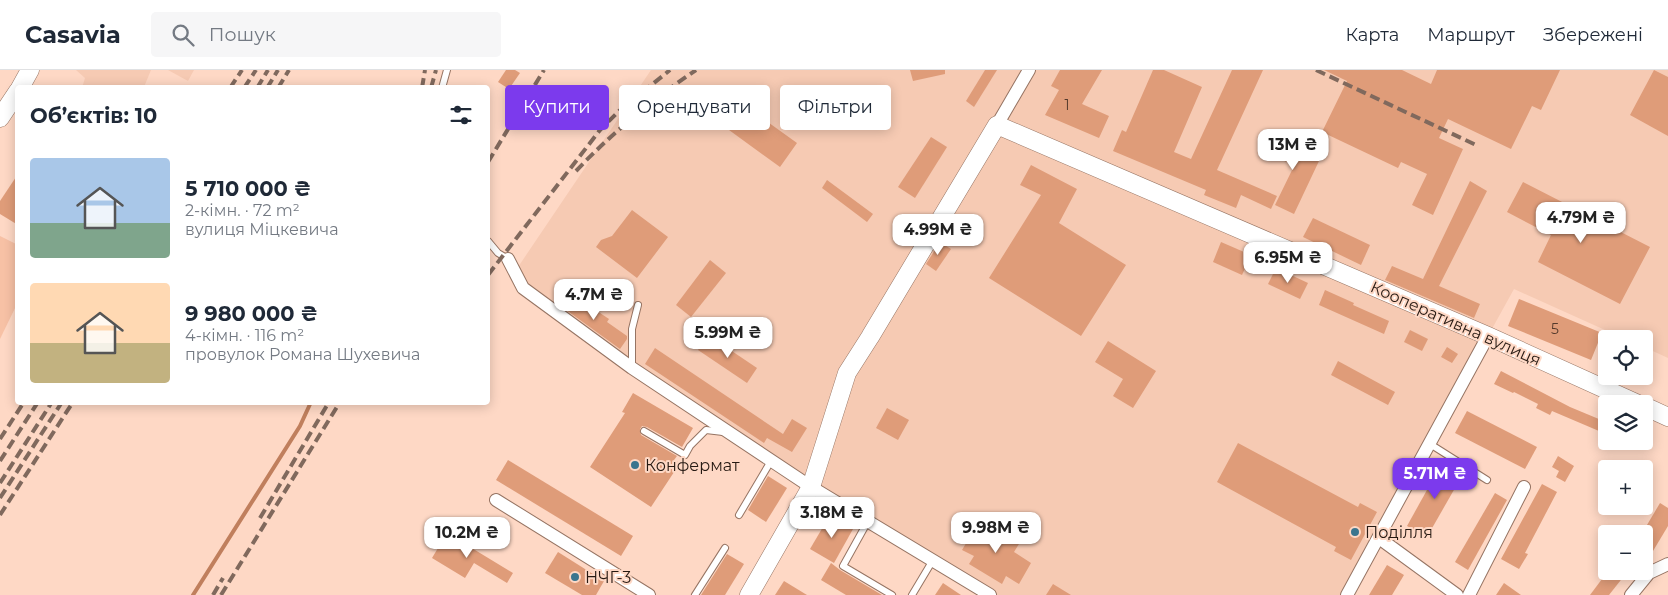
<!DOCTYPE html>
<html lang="uk">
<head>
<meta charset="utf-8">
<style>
	body { margin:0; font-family:Montserrat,sans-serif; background:#f6f6f7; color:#1f2937; height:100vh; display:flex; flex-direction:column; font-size:19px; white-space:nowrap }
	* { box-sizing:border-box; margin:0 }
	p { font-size:16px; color:#747a83 }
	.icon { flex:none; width:28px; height:28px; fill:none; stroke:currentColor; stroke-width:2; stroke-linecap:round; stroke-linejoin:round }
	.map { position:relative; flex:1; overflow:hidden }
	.drawer { position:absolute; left:15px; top:15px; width:475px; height:320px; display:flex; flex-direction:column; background:#fff; border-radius:5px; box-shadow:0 2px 12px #0003 }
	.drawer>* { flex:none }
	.top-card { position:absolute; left:505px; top:15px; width:475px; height:45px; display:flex; gap:10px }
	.fabs { position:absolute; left:1598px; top:260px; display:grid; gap:10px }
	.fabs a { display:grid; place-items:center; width:55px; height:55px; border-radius:5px; background:#fff; box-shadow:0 2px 12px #0003; font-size:25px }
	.price { position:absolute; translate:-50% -42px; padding:0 11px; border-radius:10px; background:#fff; color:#222; font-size:16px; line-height:32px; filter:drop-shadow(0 1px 2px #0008) }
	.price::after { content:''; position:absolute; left:50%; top:30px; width:15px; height:11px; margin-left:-8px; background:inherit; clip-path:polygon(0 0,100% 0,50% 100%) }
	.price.selected { background:#7c3aed; color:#fff }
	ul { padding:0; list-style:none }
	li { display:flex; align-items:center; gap:15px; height:125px; padding:0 15px }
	li span { display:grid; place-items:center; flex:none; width:140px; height:100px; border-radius:5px; color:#555 }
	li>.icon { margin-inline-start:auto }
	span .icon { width:60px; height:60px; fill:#fffc; stroke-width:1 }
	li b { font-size:21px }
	h2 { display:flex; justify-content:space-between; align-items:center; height:60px; padding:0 15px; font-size:21px }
	.pill { padding:0 18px; border-radius:5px; background:#fff; box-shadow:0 2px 12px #0003; font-size:18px; line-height:45px }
	.pill.selected { background:#7c3aed; color:#fff }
	header { display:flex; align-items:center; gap:30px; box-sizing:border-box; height:70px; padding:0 25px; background:#fff; border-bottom:1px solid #e0e1e3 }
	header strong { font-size:24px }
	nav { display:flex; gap:28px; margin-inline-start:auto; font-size:18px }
	.search { width:350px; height:45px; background:#f6f6f7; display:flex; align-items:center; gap:12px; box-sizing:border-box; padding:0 18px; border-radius:5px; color:#747a83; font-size:19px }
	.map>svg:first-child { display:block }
</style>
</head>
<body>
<header>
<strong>Casavia</strong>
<div class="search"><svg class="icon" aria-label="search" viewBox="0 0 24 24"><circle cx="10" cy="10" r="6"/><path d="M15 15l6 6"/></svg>Пошук</div>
<nav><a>Карта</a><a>Маршрут</a><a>Збережені</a></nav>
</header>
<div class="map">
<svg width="1668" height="525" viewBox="0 0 1668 525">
	<rect width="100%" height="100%" fill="#fed8c5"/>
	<g fill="#f6cab3">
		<path d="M76,0H151L144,17L82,18L85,8Z"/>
		<path d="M168,0H194L188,11Z"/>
		<path d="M651,0H1668V288L1644,277V269H1625L1514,219L1345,525H992L632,298L514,203Z"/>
	</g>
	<path fill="#f7c1a5" d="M0,166L18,175L17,234L0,269Z"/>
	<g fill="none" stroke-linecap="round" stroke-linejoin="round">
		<path stroke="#c07f5d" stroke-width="4" d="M193,525L300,356L311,332"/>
	</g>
	<g fill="#df9c79">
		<path d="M506,0H515L520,3L509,19L498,12Z"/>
		<path d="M910,0H945V4L913,11Z"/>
		<path d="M985,0H997L974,37L966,31Z"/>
		<path d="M1060,0H1102L1082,34L1109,46L1099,68L1045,45L1059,20L1051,16Z"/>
		<path d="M1153,0H1164L1202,17L1174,82L1191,89L1232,0H1263L1217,100L1277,126L1271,139L1241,125L1236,138L1204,125L1206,120L1113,81L1122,60L1126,62Z"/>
		<path d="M1324,0H1402L1431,14L1437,0H1560L1541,40L1532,36L1511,79L1448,49L1439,68L1463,79L1433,145L1412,135L1427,104L1401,92L1398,98L1322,62L1347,11Z"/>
		<path d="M1654,0L1668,7V66L1630,45Z"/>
		<path d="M739,45L758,59L765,50L797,73L780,97L729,60Z"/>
		<path d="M1277,62L1300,74L1296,80L1319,91L1294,144L1275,135L1294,96L1267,82Z"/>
		<path d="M931,67L947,77L915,128L898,117Z"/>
		<path d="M1031,95L1077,119L1059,153L1126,195L1081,266L989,208L1041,125L1020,115Z"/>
		<path d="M18,104V155L0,144V131Z"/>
		<path d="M827,110L873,144L867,152L822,118Z"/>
		<path d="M1470,111L1487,121L1439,216L1480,234L1474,248L1385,210L1392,196L1423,209Z"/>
		<path d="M1523,112L1650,177L1620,234L1538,192L1551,165L1507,142Z"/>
		<path d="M632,140L668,167L637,208L596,177L601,170L612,166Z"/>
		<path d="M1313,148L1370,175L1361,195L1303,167Z"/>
		<path d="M940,172L951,179L936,201L926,194Z"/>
		<path d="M1221,172L1251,185L1242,205L1213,192Z"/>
		<path d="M710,190L726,203L691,247L676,235Z"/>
		<path d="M1276,198L1308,213L1300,229L1268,214Z"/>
		<path d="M1325,220L1354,233L1353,235L1389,251L1384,264L1319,235Z"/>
		<path d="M565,224L580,234L582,231L609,249L607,252L627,266V269L620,279L558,234Z"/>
		<path d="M1519,229L1602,263L1591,290L1508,256Z"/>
		<path d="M1410,260L1428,269L1422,281L1404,272Z"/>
		<path d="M708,265L757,298L747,313L698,280Z"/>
		<path d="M1108,271L1156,301L1133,338L1113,326L1123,309L1095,292Z"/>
		<path d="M1447,277L1458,284L1452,293L1441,287Z"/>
		<path d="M655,278L783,364L792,349L807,358L792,382L767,368L764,373L645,294Z"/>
		<path d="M1338,291L1395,322L1388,335L1331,305Z"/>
		<path d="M1501,301L1570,337L1606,352V364L1552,341L1550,345L1536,338L1538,334L1514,322L1513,323L1494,314Z"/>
		<path d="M633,323L693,358L682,377L647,357L642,356L640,359L641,365L677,386L674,390L680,393L651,437L590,397L625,343L622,342Z"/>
		<path d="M887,338L909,350L898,370L876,358Z"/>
		<path d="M1467,341L1537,377L1525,399L1455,363Z"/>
		<path d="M1238,373L1358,437L1360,433L1377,442L1351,490L1334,481L1336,477L1217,412Z"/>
		<path d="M1558,386L1574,396L1565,412L1556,407L1559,401L1552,397Z"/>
		<path d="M508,390L633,466L621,486L496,410Z"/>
		<path d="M1442,393L1463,404L1427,467L1407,456Z"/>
		<path d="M768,406L787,418L766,452L748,440Z"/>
		<path d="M1542,414L1557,422L1525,483L1528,484L1519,499L1501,489Z"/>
		<path d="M1495,423L1507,430L1468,500L1455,492Z"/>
		<path d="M1660,433L1668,438V456L1653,481L1644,475V460Z"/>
		<path d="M830,445L853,459L834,493L810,479Z"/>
		<path d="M980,450L1009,468L1012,463L1022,469L1014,482L1031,493L1019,514L1006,506L1002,514L969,494L974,486L962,480Z"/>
		<path d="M447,463L513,503L507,513L474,493L465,508L432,488Z"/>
		<path d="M558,482L604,511L596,525H582L545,503Z"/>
		<path d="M727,484L744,494L725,525H701Z"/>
		<path d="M831,493L840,500L882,525H846L821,510Z"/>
		<path d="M1387,495L1404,505L1392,525H1369Z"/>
		<path d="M1608,501H1628L1609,525H1590Z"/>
		<path d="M784,511L807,525H775Z"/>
		<path d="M943,513L961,525H935Z"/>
		<path d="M1504,513L1521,525H1496Z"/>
		<path d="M1053,514L1071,525H1046Z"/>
	</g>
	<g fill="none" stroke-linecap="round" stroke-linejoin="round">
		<defs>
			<g id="lane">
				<path d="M442,18L447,0"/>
				<path d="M488,171L498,183L508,189"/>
				<path d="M632,298V259L638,235"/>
				<path d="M644,361L685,385L690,376L706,360L723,362"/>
				<path d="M1430,374L1487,410"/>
				<path d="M739,445L771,391"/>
				<path d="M868,451L843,496L892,525"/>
				<path d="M695,525L725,478"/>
				<path d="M912,525L933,490"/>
			</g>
			<g id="street">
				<path d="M997,55L1029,0"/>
				<path d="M508,189L523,218L632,298L811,417L990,525"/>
				<path d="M496,430L649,525"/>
				<path d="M1379,468L1457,525"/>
				<path d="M1347,525L1488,266"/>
				<path d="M1469,525L1524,417"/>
				<path d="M1631,525L1649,503L1668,494"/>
			</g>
			<g id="secondary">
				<path d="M20,18L30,0"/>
				<path d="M0,48L18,21"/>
				<path d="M1644,336L1668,347"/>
				<path d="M749,525L811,417L847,303L870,267L997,55L1488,266L1638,334"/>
			</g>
		</defs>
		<use href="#lane" stroke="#967463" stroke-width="8"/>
		<use href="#street" stroke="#967463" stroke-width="14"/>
		<use href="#secondary" stroke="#967463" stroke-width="19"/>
		<use href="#lane" stroke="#fff" stroke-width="6"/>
		<use href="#street" stroke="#fff" stroke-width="12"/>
		<use href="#secondary" stroke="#fff" stroke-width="18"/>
		<g stroke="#80695d" stroke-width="4" stroke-dasharray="10 5" stroke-linecap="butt">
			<path d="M1316,0L1476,75"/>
			<path d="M230,18L242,0"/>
			<path d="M244,18L256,0"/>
			<path d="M257,18L268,0"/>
			<path d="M267,18L278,0"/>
			<path d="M278,18L289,0"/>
			<path d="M422,18L425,0"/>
			<path d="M431,18L436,0"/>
			<path d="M488,92L544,0"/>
			<path d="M576,101C612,63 652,30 696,0"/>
			<path d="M488,205L600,60L619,41L670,0"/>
			<path d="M0,369L24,332"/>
			<path d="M0,391L38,332"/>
			<path d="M0,413L52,332"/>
			<path d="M0,428L62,332"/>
			<path d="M0,445L73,332"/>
			<path d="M260,448L329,332"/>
			<path d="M213,525L223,508"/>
			<path d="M221,525L340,332"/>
		</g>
	</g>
	<g fill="#3b758e" stroke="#fed8c5" stroke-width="2">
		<circle cx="635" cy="395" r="5"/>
		<circle cx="1355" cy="462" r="5"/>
		<circle cx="575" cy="507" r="5"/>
	</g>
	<g text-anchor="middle" stroke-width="4" stroke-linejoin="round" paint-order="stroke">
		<g font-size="14" fill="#543a2c">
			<text x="1067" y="40">1</text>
			<text x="1555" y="264">5</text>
		</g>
		<g font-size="16" fill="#261912" stroke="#fed8c5">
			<text transform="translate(1456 253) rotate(24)" y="6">Кооперативна вулиця</text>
		</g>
		<g font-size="16" fill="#261912" stroke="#fed8c5" text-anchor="start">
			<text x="645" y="401">Конфермат</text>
			<text x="1365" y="468">Поділля</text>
			<text x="585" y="513">НЧГ-3</text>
		</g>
	</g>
</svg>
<div class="fabs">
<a><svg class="icon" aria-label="locate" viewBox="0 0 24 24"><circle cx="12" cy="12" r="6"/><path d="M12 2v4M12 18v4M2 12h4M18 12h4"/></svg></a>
<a><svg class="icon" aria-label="layers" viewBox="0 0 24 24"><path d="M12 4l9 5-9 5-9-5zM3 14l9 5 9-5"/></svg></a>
<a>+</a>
<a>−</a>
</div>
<b class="price" style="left:1293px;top:101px">13M ₴</b>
<b class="price" style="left:1581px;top:174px">4.79M ₴</b>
<b class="price" style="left:938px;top:186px">4.99M ₴</b>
<b class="price" style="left:1288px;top:214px">6.95M ₴</b>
<b class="price" style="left:594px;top:251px">4.7M ₴</b>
<b class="price" style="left:728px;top:289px">5.99M ₴</b>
<b class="price selected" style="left:1435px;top:430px">5.71M ₴</b>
<b class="price" style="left:832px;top:469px">3.18M ₴</b>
<b class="price" style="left:996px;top:484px">9.98M ₴</b>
<b class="price" style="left:467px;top:489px">10.2M ₴</b>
<div class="top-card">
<a class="pill selected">Купити</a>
<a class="pill">Орендувати</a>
<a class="pill">Фільтри</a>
</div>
<section class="drawer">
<h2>Об’єктів: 10<svg class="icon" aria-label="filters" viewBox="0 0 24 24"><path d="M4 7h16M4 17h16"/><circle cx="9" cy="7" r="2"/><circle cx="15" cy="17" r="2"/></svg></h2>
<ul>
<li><span style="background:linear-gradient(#a9c7e8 65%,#7fa58c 0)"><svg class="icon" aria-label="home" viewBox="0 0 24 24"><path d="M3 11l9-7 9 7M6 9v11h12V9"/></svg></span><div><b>5 710 000 ₴</b><p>2-кімн. · 72 m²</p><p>вулиця Міцкевича</p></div></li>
<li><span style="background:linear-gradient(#ffd9b3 60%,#c2b280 0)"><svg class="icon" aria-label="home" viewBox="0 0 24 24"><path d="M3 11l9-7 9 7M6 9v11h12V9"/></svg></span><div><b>9 980 000 ₴</b><p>4-кімн. · 116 m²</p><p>провулок Романа Шухевича</p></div></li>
</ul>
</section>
</div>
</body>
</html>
